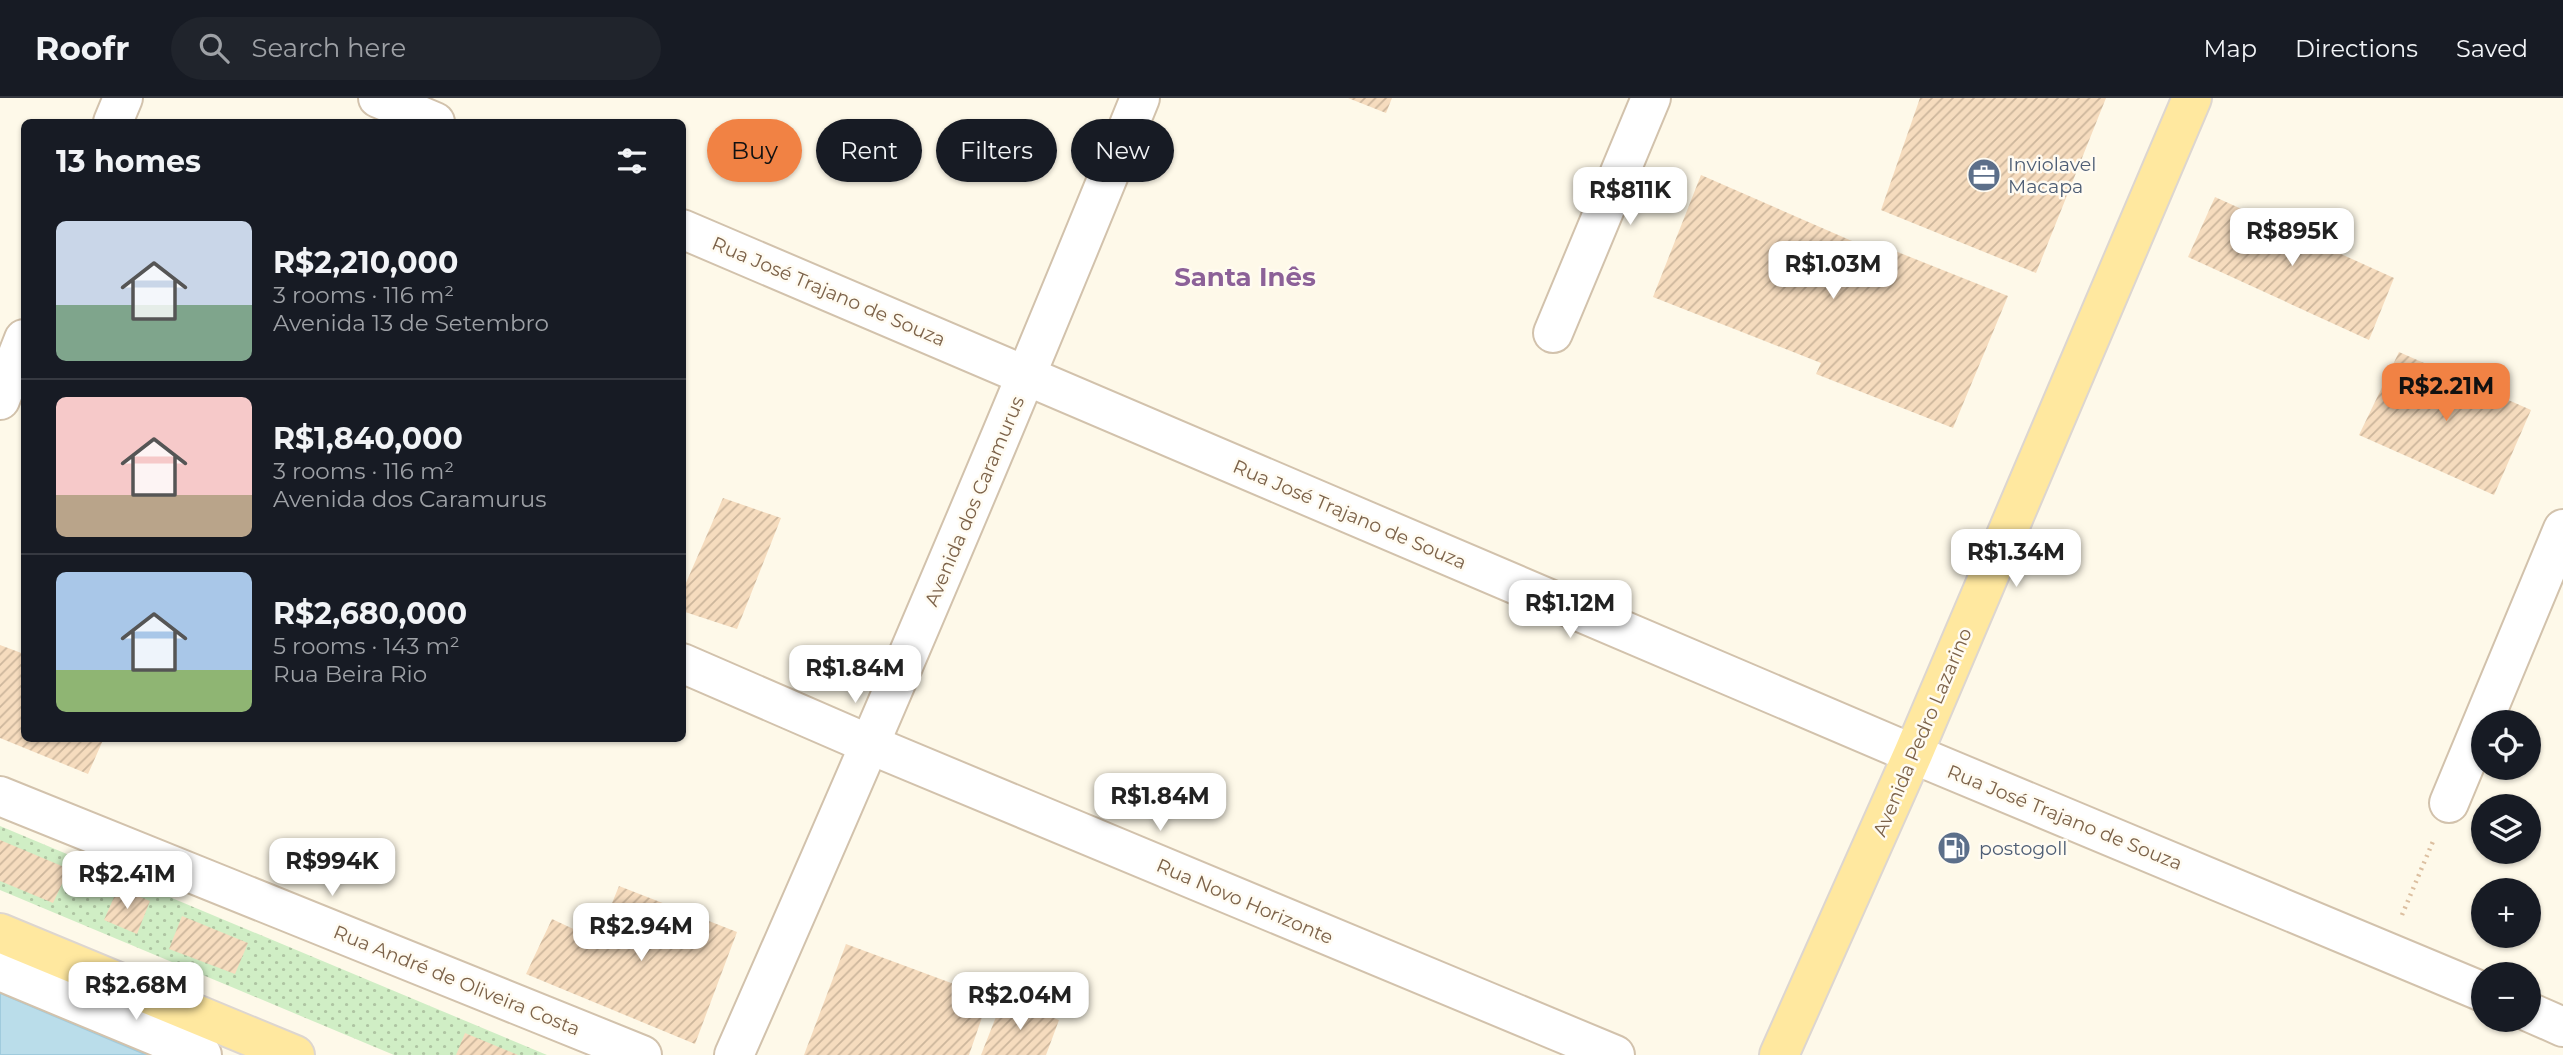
<!DOCTYPE html>
<html lang="en">
<head>
<meta charset="utf-8">
<style>
	body { margin:0; font-family:Montserrat,sans-serif; background:#20242c; color:#f1f3f6; height:100vh; display:flex; flex-direction:column; font-size:26px; white-space:nowrap }
	* { box-sizing:border-box; margin:0 }
	p { font-size:23px; color:#9ea1a6 }
	.icon { flex:none; width:38px; height:38px; fill:none; stroke:currentColor; stroke-width:2; stroke-linecap:round; stroke-linejoin:round }
	.map { position:relative; flex:1; overflow:hidden }
	.details { position:absolute; left:21px; top:21px; width:665px; height:623px; display:flex; flex-direction:column; background:#171b24; border-radius:10px; box-shadow:0 2px 5px #0004 }
	.details>* { flex:none }
	.hud { position:absolute; left:707px; top:21px; width:665px; height:63px; display:flex; gap:14px }
	.buttons { position:absolute; left:2471px; top:612px; display:grid; gap:14px }
	.buttons a { display:grid; place-items:center; width:70px; height:70px; border-radius:50%; background:#171b24; box-shadow:0 2px 5px #0004; font-size:35px }
	.price { position:absolute; translate:-50% -60px; padding:0 16px; border-radius:14px; background:#fff; color:#222; font-size:23px; line-height:46px; filter:drop-shadow(0 2px 4px #0008) }
	.price::after { content:''; position:absolute; left:50%; top:42px; width:21px; height:16px; margin-left:-10px; background:inherit; clip-path:polygon(0 0,100% 0,50% 100%) }
	.price.on { background:#f18244; color:#111 }
	ul { padding:0; list-style:none }
	li { display:flex; align-items:center; gap:21px; height:175px; padding:0 35px }
	li+li { border-top:2px solid #363941 }
	li span { display:grid; place-items:center; flex:none; width:196px; height:140px; border-radius:10px; color:#555 }
	li>.icon { margin-inline-start:auto }
	span .icon { width:84px; height:84px; fill:#fffc; stroke-width:1 }
	li b { font-size:30px }
	h2 { display:flex; justify-content:space-between; align-items:center; height:84px; padding:0 35px; font-size:30px }
	.pill { padding:0 24px; border-radius:32px; background:#171b24; box-shadow:0 2px 5px #0004; font-size:24px; line-height:63px }
	.pill.on { background:#f18244; color:#111 }
	header { display:flex; align-items:center; gap:42px; box-sizing:border-box; height:98px; padding:0 35px; background:#171b24; border-bottom:2px solid #363941 }
	header strong { font-size:33px }
	nav { display:flex; gap:38px; margin-inline-start:auto; font-size:24px }
	.search { width:490px; height:63px; background:#20242c; display:flex; align-items:center; gap:18px; box-sizing:border-box; padding:0 24px; border-radius:38px; color:#9ea1a6; font-size:26px }
	.map>svg:first-child { display:block }
</style>
</head>
<body>
<header>
<strong>Roofr</strong>
<div class="search"><svg class="icon" aria-label="search" viewBox="0 0 24 24"><circle cx="10" cy="10" r="6"/><path d="M15 15l6 6"/></svg>Search here</div>
<nav><a>Map</a><a>Directions</a><a>Saved</a></nav>
</header>
<div class="map">
<svg width="2563" height="957" viewBox="0 0 2563 957">
	<defs>
		<pattern id="park-dots" width="8" height="8" patternUnits="userSpaceOnUse" patternTransform="scale(1.75)"><rect width="8" height="8" fill="#d0eec5"/><path d="M2 2h.1M6 6h.1" fill="none" stroke="#aec4a2" stroke-width="1.8" stroke-linecap="round"/></pattern>
		<pattern id="building-hatch" width="6" height="6" patternUnits="userSpaceOnUse" patternTransform="scale(1.75)"><rect width="6" height="6" fill="#f6dcbe"/><path d="M-1 1l2-2M0 6l6-6M5 7l2-2" fill="none" stroke="#ccb69c"/></pattern>
	</defs>
	<rect width="100%" height="100%" fill="#fef9e9"/>
	<path fill="url(#park-dots)" d="M0,728L547,957H394L0,792Z"/>
	<path fill="#baddea" stroke="#a0cbdd" stroke-width="2" d="M0,895L147,957H0Z"/>
	<g fill="url(#building-hatch)">
		<path d="M1348,0H1392L1386,15Z"/>
		<path d="M1920,0H2106L2036,175L1881,112Z"/>
		<path d="M1701,77L1868,150L1870,143L2008,198L1953,330L1816,276L1821,265L1653,199Z"/>
		<path d="M2215,99L2394,180L2369,242L2188,159Z"/>
		<path d="M2399,254L2531,312L2494,397L2359,337Z"/>
		<path d="M723,400L781,420L737,531L682,513V494Z"/>
		<path d="M0,547L24,556V640H104L88,676L0,640Z"/>
		<path d="M0,742L69,771L53,805L0,783Z"/>
		<path d="M619,788L737,834L695,946L526,876L552,821L597,842Z"/>
		<path d="M118,790L150,803L137,836L104,822Z"/>
		<path d="M182,818L248,845L235,876L169,851Z"/>
		<path d="M846,846L989,899L969,957H804Z"/>
		<path d="M1003,901L1059,922L1046,957H981Z"/>
		<path d="M465,935L518,957H456Z"/>
	</g>
	<g fill="none" stroke-linecap="round" stroke-linejoin="round">
		<defs>
			<g id="minor">
				<path d="M378,0L435,24"/>
				<path d="M113,24L123,0"/>
				<path d="M682,131L1913,656L2483,894"/>
				<path d="M1553,235L1651,0"/>
				<path d="M0,302L24,241"/>
				<path d="M682,565L871,647L1615,957"/>
				<path d="M0,698L642,957"/>
				<path d="M2449,705L2563,431"/>
				<path d="M0,873L202,957"/>
				<path d="M2529,914L2563,929"/>
				<path d="M734,957C874,640 1010,321 1140,0"/>
			</g>
			<g id="major">
				<path d="M0,835L295,957"/>
				<path d="M1779,957L1913,656L2192,0"/>
			</g>
		</defs>
		<use href="#minor" stroke="#d2c2ac" stroke-width="42"/>
		<use href="#major" stroke="#ddd6d0" stroke-width="42"/>
		<path stroke="#dcbfa0" stroke-width="4.5" stroke-dasharray="2 5" stroke-linecap="butt" d="M2402,817L2434,741"/>
		<use href="#minor" stroke="#fff" stroke-width="38"/>
		<use href="#major" stroke="#ffe89f" stroke-width="38"/>
	</g>
	<defs>
		<symbol id="office-disc" viewBox="-11 -11 22 22"><circle r="9.5" fill="#5c6f8a" stroke="#fffbf1"/><path d="M-6-3h4V-5.5h4V-3h4V5H-6ZM-1-4.5V-3h2v-1.5ZM-6 0V1H6V0Z" fill="#fff"/></symbol>
		<symbol id="fuel-disc" viewBox="-11 -11 22 22"><circle r="9.5" fill="#5c6f8a" stroke="#fffbf1"/><path d="M-5.5-6h7V0h2V4h1.3V-2.5L3-4.5l.8-.8L6-3V5H2.5V1h-1V6h-7ZM-4.2-4.7v3.2H.2V-4.7Z" fill="#fff"/></symbol>
	</defs>
	<g fill-rule="evenodd">
		<use href="#office-disc" x="1965" y="58" width="38" height="38"/>
		<use href="#fuel-disc" x="1935" y="731" width="38" height="38"/>
	</g>
	<g text-anchor="middle" stroke-width="5" stroke-linejoin="round" paint-order="stroke">
		<g font-size="19" fill="#4e5e75" stroke="#fffbf1" text-anchor="start">
			<text x="2008" y="73">Inviolavel<tspan x="2008" dy="22">Macapa</tspan></text>
			<text x="1979" y="757">postogoll</text>
		</g>
		<g font-size="19" fill="#7c6249" stroke="#fffbf1">
			<text transform="translate(829 193) rotate(23)" y="7">Rua José Trajano de Souza</text>
			<text transform="translate(974 403) rotate(-67)" y="7">Avenida dos Caramurus</text>
			<text transform="translate(1350 416) rotate(23)" y="7">Rua José Trajano de Souza</text>
			<text transform="translate(1922 634) rotate(-67)" y="7">Avenida Pedro Lazarino</text>
			<text transform="translate(2065 719) rotate(22)" y="7">Rua José Trajano de Souza</text>
			<text transform="translate(1245 803) rotate(23)" y="7">Rua Novo Horizonte</text>
			<text transform="translate(457 882) rotate(22)" y="7">Rua André de Oliveira Costa</text>
		</g>
		<g font-size="26" font-weight="bold" fill="#8c6198" stroke="#fffbf1">
			<text x="1245" y="188">Santa Inês</text>
		</g>
	</g>
</svg>
<div class="buttons">
<a><svg class="icon" aria-label="locate" viewBox="0 0 24 24"><circle cx="12" cy="12" r="6"/><path d="M12 2v4M12 18v4M2 12h4M18 12h4"/></svg></a>
<a><svg class="icon" aria-label="layers" viewBox="0 0 24 24"><path d="M12 4l9 5-9 5-9-5zM3 14l9 5 9-5"/></svg></a>
<a>+</a>
<a>−</a>
</div>
<b class="price" style="left:1630px;top:129px">R$811K</b>
<b class="price" style="left:2292px;top:170px">R$895K</b>
<b class="price" style="left:1833px;top:203px">R$1.03M</b>
<b class="price on" style="left:2446px;top:325px">R$2.21M</b>
<b class="price" style="left:2016px;top:491px">R$1.34M</b>
<b class="price" style="left:1570px;top:542px">R$1.12M</b>
<b class="price" style="left:855px;top:607px">R$1.84M</b>
<b class="price" style="left:1160px;top:735px">R$1.84M</b>
<b class="price" style="left:332px;top:800px">R$994K</b>
<b class="price" style="left:127px;top:813px">R$2.41M</b>
<b class="price" style="left:641px;top:865px">R$2.94M</b>
<b class="price" style="left:136px;top:924px">R$2.68M</b>
<b class="price" style="left:1020px;top:934px">R$2.04M</b>
<div class="hud">
<a class="pill on">Buy</a>
<a class="pill">Rent</a>
<a class="pill">Filters</a>
<a class="pill">New</a>
</div>
<section class="details">
<h2>13 homes<svg class="icon" aria-label="filters" viewBox="0 0 24 24"><path d="M4 7h16M4 17h16"/><circle cx="9" cy="7" r="2"/><circle cx="15" cy="17" r="2"/></svg></h2>
<ul>
<li><span style="background:linear-gradient(#c9d6e8 60%,#7fa58c 0)"><svg class="icon" aria-label="home" viewBox="0 0 24 24"><path d="M3 11l9-7 9 7M6 9v11h12V9"/></svg></span><div><b>R$2,210,000</b><p>3 rooms · 116 m²</p><p>Avenida 13 de Setembro</p></div></li>
<li><span style="background:linear-gradient(#f6c9c9 70%,#b9a48a 0)"><svg class="icon" aria-label="home" viewBox="0 0 24 24"><path d="M3 11l9-7 9 7M6 9v11h12V9"/></svg></span><div><b>R$1,840,000</b><p>3 rooms · 116 m²</p><p>Avenida dos Caramurus</p></div></li>
<li><span style="background:linear-gradient(#a9c7e8 70%,#8fb573 0)"><svg class="icon" aria-label="home" viewBox="0 0 24 24"><path d="M3 11l9-7 9 7M6 9v11h12V9"/></svg></span><div><b>R$2,680,000</b><p>5 rooms · 143 m²</p><p>Rua Beira Rio</p></div></li>
</ul>
</section>
</div>
</body>
</html>
